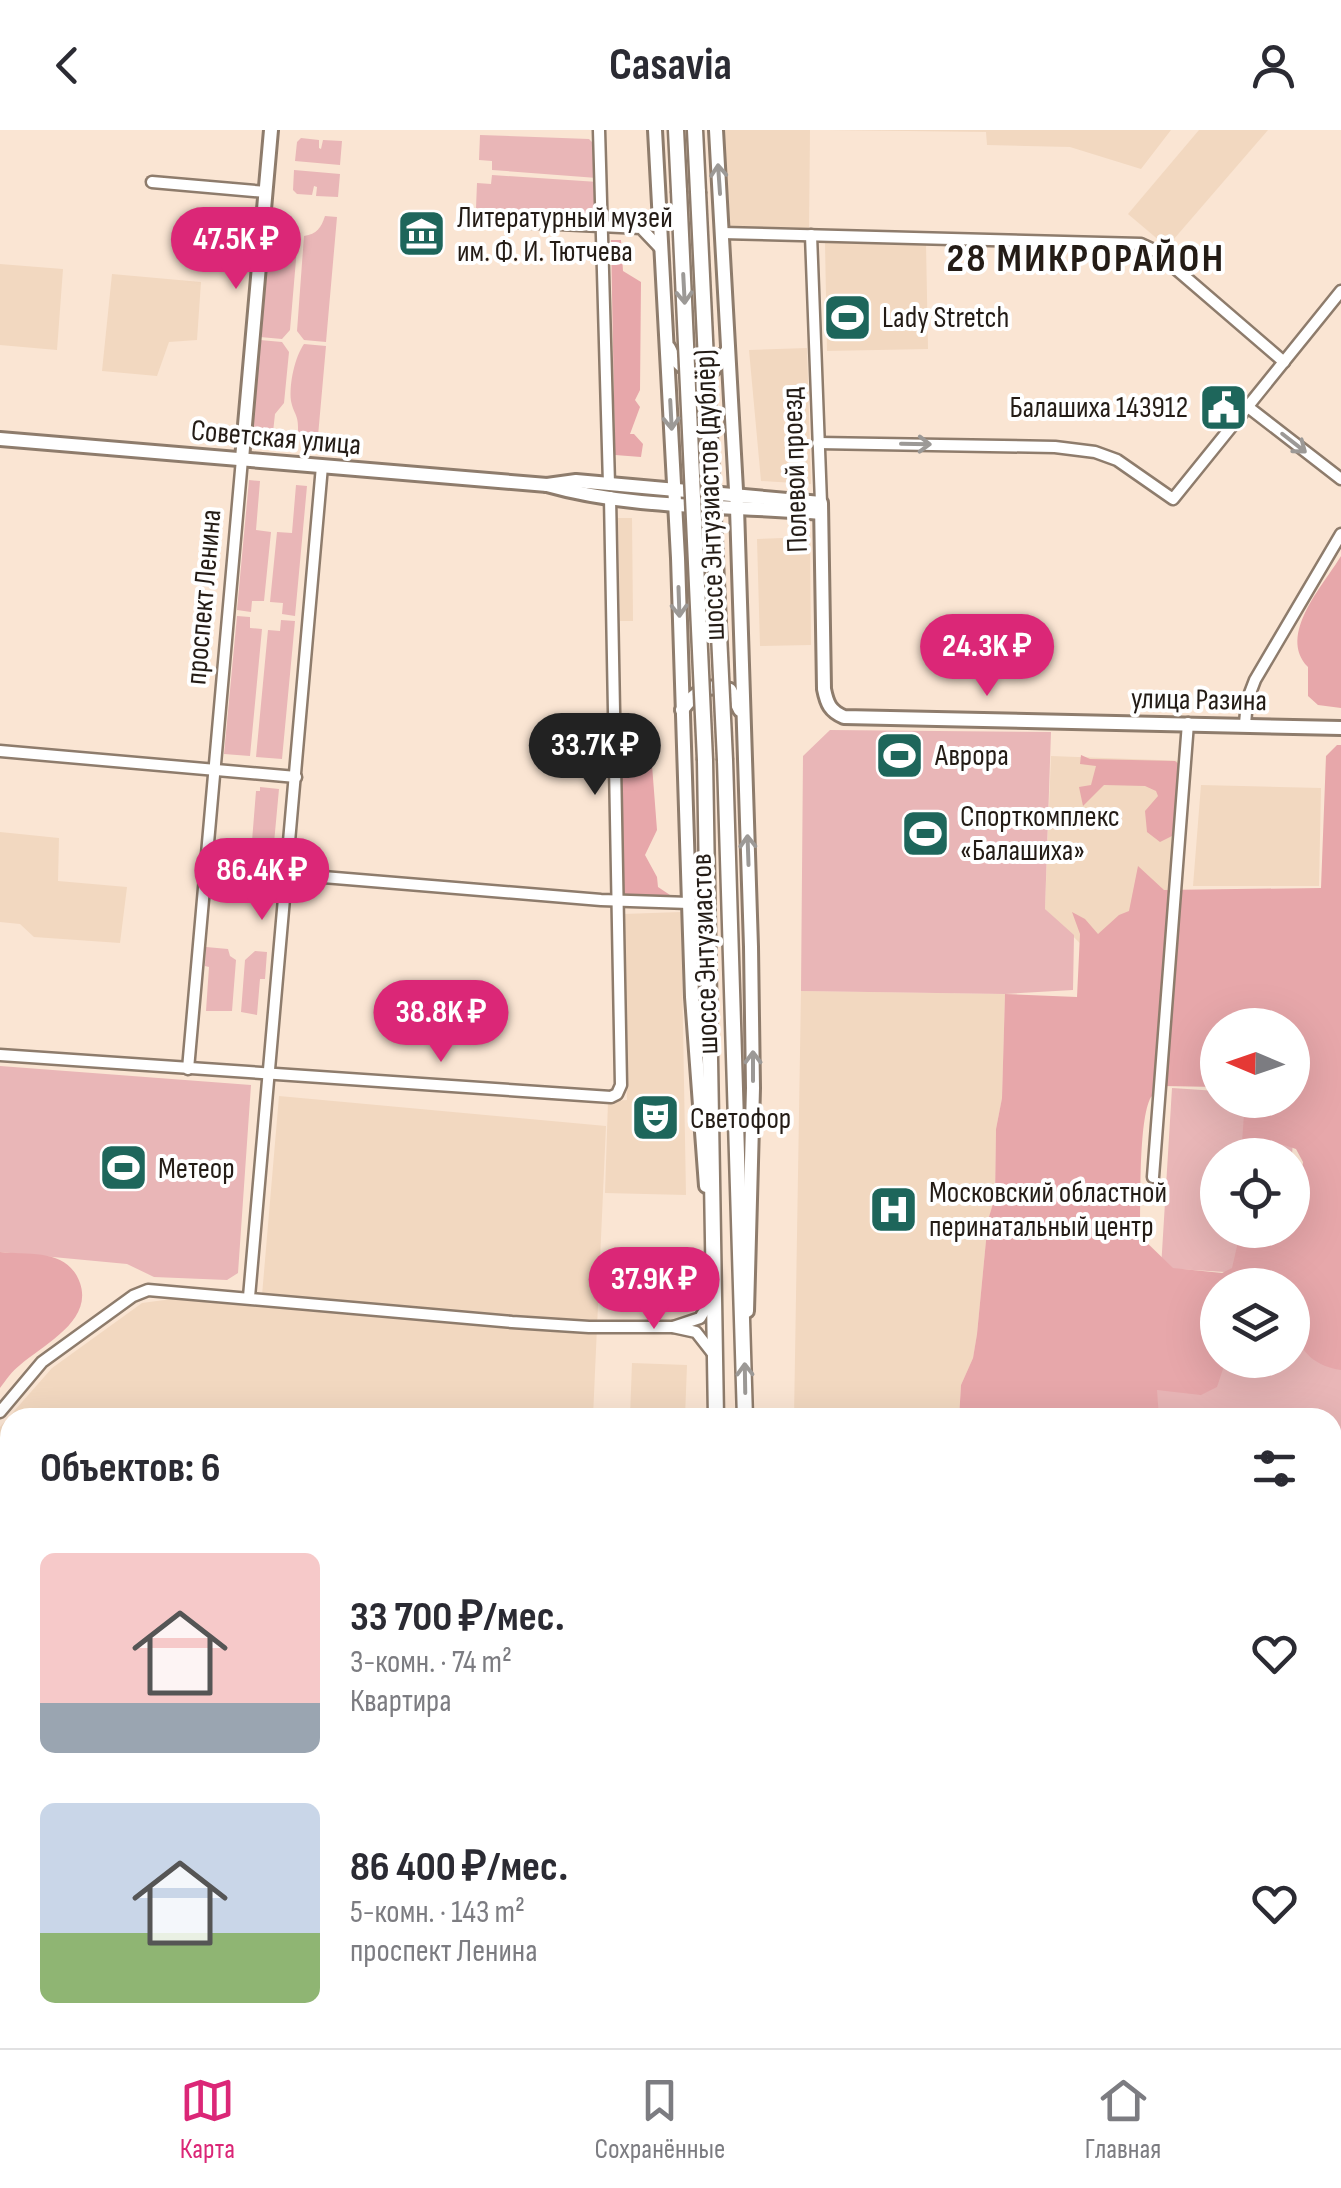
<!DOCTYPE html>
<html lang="ru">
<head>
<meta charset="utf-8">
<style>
	body { margin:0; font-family:"Sofia Sans Condensed",sans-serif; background:#f2f2f3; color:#2b2b33; height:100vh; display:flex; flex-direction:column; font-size:38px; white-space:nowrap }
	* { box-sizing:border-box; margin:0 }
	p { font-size:32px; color:#7c7c81 }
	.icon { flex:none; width:55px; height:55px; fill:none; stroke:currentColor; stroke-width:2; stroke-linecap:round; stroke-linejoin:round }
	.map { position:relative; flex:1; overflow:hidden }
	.details { position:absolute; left:0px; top:1278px; width:1342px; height:642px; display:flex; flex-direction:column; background:#fff; border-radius:30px 30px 0 0; box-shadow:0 10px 40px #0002 }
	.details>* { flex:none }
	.needle { width:65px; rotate:272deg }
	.controls { position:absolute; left:1200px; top:878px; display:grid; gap:20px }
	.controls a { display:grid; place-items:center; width:110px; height:110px; border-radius:50%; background:#fff; box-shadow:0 10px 40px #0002; font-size:50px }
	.price { position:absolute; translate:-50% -85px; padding:0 22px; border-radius:35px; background:#db2777; color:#fff; font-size:32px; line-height:65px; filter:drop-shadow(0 2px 5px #0008) }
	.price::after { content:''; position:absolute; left:50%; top:60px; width:30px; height:22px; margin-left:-15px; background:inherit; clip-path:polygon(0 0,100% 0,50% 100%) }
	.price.selected { background:#222; color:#fff }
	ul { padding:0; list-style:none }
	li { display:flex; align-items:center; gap:30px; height:250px; padding:0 40px }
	li span { display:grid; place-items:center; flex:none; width:280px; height:200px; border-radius:15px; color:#555 }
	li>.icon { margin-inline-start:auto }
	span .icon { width:120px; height:120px; fill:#fffc; stroke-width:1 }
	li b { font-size:42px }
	h2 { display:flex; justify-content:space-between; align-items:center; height:120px; padding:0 40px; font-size:42px }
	header { display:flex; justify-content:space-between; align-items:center; height:130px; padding:0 40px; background:#fff; font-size:45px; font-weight:700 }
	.tabs { display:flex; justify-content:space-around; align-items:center; height:140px; border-top:2px solid #e1e1e2; background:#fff; font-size:28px; color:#7c7c81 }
	.tabs a { display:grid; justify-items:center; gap:5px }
	.tabs .selected { color:#db2777 }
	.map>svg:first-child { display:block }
</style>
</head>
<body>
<header><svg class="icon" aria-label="back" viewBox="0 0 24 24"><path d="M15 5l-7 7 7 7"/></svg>Casavia<svg class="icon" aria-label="person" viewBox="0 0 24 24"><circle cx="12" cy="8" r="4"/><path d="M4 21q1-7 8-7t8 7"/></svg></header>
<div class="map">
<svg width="1341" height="1918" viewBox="0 0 1341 1918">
	<rect width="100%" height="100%" fill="#fae5d3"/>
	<g fill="#f2d8c0">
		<path d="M722,0H810L809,98L728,97Z"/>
		<path d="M829,0H1171L1141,39L1070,17L987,15L986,2Z"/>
		<path d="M1199,0H1268L1167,117L1128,84Z"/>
		<path d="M825,112L926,114L928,219L827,221Z"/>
		<path d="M0,134L63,139L57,220L0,215Z"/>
		<path d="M112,144L201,152L197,210L169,212L157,246L102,241Z"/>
		<path d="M807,218L811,354L761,351L749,220Z"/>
		<path d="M618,388H632L633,491H620Z"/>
		<path d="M810,407L811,515L760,516L757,409Z"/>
		<path d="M1051,626L1185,631L1165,830L1086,819L1045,779Z"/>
		<path d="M1201,655L1321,658L1319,756H1193Z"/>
		<path d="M0,702L59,708L58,751L127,757L120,813L34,807L20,794L0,792Z"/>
		<path d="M681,782L686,1065L605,1063L608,971L627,970L623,784Z"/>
		<path d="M801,861L1005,864L1002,968L996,999L995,1068L988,1090L977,1204L973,1228L961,1255L959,1287L794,1288Z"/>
		<path d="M279,966L606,996L593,1287L10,1288V1910H578V1918H0V1297L52,1238L142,1173L172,1169L261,1177Z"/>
		<path d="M632,1233L687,1235L685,1287H630Z"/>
	</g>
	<g fill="#e9b6b7">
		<path d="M480,5L589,9L596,16L597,48L492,40V31L479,30Z"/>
		<path d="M301,8L319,10V18L321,19L323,10L342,11L340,35L295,31L297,12Z"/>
		<path d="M294,40L340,44L338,67L316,66L317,57L314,56L312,65L297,64L293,60Z"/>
		<path d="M492,45L598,52L597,84L476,78L477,53L491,54Z"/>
		<path d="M271,82H280L282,94L298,106L290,200L282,209L260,207Z"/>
		<path d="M325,86L337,87L326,212L304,210L297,201L304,106C317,104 321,98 325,86Z"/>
		<path d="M260,210L282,212L289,222L284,273L275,284L273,302L251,300Z"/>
		<path d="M304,214L326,216L318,306L298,304C299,283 294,286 291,271C289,253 295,227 304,214Z"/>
		<path d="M249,350L260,351L256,400L271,402L264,471H252L251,482L237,480Z"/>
		<path d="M296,355L307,356L295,486L282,484L283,473L270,472L277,402L292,403Z"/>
		<path d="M237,486L250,487V498L262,499L250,626L224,624Z"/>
		<path d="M281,490L295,491L282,629L256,627L268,500L280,501Z"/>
		<path d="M830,600L1051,602L1045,779L1074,805L1073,860L1005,864L801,861L803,626Z"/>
		<path d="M260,657L279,659L274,713L252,711L256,661H260Z"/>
		<path d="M206,817L228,819L230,826L236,830L232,881H206L209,837L205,836Z"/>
		<path d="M255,821L267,822L265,849H260L257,885L241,882L245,830Z"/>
		<path d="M0,936L251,955L238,1143L227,1150L154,1147L127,1134L0,1122Z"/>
		<path d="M1172,958L1217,961L1218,970H1253L1293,1011L1292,1025H1218V1100H1287L1257,1144L1161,1138Z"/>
		<path d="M1341,1192V1918H765L766,1910H1332V1288L1159,1287L1156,1259L1226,1230H1292L1293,1202Z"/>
	</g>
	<g fill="#e7a7aa" fill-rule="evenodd">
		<path d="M611,110H621L623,141L641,152L640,260L635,270L640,277L630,304H634L643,314L641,327L615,325Z"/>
		<path d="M1341,426V578L1318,575L1308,566V537C1277,505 1323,456 1341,426Z"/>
		<path d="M1337,615H1341V1240C1292,1232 1293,1195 1292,1155H1218V1230H1226L1217,1257L1201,1265L1157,1260L1159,1287L959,1288L961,1255L973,1228L977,1204L988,1090L995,1067L996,999L1002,968L1005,864L1077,867L1080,804L1072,782L1085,789L1098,804L1119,785L1129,781L1138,736L1164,760L1321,758L1326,626ZM1218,895H1292V970H1245L1242,1012L1284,1015L1296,1019L1303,1032L1295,1097L1284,1102H1249L1238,1112L1232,1138L1222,1143L1173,1138L1140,1106C1141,1076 1138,990 1151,967C1152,967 1162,957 1163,956L1218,957Z"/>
		<path d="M1081,625L1090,629L1175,631L1180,635L1176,704L1160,712L1147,702L1145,681L1158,666L1156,661L1145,656L1104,655L1083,676L1079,657L1091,655L1096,636L1080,634Z"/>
		<path d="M637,635H652L657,700L645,725L657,747L658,757L670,765L666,768L623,766L622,648Z"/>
		<path d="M0,1122C31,1125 68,1119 80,1153C93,1191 44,1214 20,1235C12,1241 6,1250 0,1258Z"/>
		<path d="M1333,1496L1341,1497V1751L1333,1752Z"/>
		<path d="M1333,1869L1341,1871V1918H1192L1195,1910H1332Z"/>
	</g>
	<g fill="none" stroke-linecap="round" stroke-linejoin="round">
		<defs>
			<g id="minor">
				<path d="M599,0L609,354"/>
				<path d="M152,52L266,62"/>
				<path d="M480,90L641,98L661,119"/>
				<path d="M722,103L1141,114L1154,120L1284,232"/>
				<path d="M811,105L821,373"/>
				<path d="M1248,277L1341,349"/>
				<path d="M818,313L1055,317L1095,322L1117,330L1173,369L1341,161"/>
				<path d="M1245,594L1247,571L1255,550L1341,404"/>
				<path d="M0,621L296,647"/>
				<path d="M287,744L601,770L689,773"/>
				<path d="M0,925L611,967L617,964L621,955L610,367"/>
				<path d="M188,939L242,329"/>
				<path d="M1153,1047L1188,593"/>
				<path d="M249,1167L322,336"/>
				<path d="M711,1170L700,1188L673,1197L696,1202L714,1225"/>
				<path d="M0,1282L42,1232L133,1166L148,1160L512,1192L589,1197H673"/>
			</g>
			<g id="major">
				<path d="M655,0L678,428L692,867L706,1056"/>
				<path d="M716,0L737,378L751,817L753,958L747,1181"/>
				<path d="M669,218C677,238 693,247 714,239L727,221"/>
				<path d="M0,309L547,355C635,380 731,375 821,383"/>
				<path d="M242,329L271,0"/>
				<path d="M547,355L576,351L821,373L824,559C827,574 830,581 844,587L1341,598"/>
				<path d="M682,580C695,562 708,552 730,560L740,580"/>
			</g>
			<g id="highway">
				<path d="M676,0L679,61"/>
				<path d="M695,0L698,62"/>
				<path d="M705,630L716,1288"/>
				<path d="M725,630L745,1288"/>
				<path d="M706,1918V1910"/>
				<path d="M734,1918L735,1910"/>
			</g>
		</defs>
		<use href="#minor" stroke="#8e7c6c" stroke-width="15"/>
		<use href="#major" stroke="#8e7c6c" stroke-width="18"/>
		<use href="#highway" stroke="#8e7c6c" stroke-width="19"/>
		<use href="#minor" stroke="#fff" stroke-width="10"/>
		<use href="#major" stroke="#fff" stroke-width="12"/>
		<use href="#highway" stroke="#fff" stroke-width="14"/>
		<defs>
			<g id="highway-bridge">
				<path d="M679,61L705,630"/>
				<path d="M698,62L725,630"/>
			</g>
		</defs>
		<use href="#highway-bridge" stroke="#8e7c6c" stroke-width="19" stroke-linecap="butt"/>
		<use href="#highway-bridge" stroke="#fff" stroke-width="14"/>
	</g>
	<defs><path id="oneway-shaft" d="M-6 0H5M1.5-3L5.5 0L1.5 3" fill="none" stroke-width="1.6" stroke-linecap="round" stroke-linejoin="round" transform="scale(2.5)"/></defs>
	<g stroke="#9c9996">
		<use href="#oneway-shaft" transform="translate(719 49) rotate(-94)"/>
		<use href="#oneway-shaft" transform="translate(684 159) rotate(87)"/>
		<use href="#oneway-shaft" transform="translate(671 285) rotate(87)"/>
		<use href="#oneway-shaft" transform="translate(1294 313) rotate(38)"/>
		<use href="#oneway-shaft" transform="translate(916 314) rotate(1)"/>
		<use href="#oneway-shaft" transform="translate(679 472) rotate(88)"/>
		<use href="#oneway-shaft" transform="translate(748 720) rotate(-92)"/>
		<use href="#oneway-shaft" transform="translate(753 936) rotate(-90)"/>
		<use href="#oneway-shaft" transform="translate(745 1248) rotate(-91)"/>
	</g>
	<defs>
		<symbol id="museum-square" viewBox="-11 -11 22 22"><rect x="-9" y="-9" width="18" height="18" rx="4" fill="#1e665b" stroke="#fff"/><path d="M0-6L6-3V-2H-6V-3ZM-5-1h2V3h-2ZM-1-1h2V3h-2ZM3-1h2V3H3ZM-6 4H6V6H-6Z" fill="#fff"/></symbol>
		<symbol id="stadium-square" viewBox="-11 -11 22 22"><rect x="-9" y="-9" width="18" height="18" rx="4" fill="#1e665b" stroke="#fff"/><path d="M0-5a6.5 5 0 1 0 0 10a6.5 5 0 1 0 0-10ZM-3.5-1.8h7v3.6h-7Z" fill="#fff"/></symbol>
		<symbol id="civic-square" viewBox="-11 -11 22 22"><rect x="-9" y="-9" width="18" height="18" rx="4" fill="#1e665b" stroke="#fff"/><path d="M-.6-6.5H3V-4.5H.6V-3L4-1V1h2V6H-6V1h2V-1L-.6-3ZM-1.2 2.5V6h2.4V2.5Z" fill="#fff"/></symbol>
		<symbol id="theatre-square" viewBox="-11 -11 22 22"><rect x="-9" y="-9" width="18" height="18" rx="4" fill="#1e665b" stroke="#fff"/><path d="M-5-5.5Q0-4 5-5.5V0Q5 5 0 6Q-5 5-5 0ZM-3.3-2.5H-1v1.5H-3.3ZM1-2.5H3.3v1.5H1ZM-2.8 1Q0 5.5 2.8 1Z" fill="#fff"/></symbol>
		<symbol id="hospital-square" viewBox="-11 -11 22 22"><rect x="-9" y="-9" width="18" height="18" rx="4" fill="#1e665b" stroke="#fff"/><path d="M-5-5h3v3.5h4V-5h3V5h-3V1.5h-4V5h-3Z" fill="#fff"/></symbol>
	</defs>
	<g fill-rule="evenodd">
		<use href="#museum-square" x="394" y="76" width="55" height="55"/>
		<use href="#stadium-square" x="820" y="160" width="55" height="55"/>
		<use href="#civic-square" x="1196" y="250" width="55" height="55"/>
		<use href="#stadium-square" x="872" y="598" width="55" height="55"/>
		<use href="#stadium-square" x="898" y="676" width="55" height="55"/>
		<use href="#theatre-square" x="628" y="960" width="55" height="55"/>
		<use href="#stadium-square" x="96" y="1010" width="55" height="55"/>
		<use href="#hospital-square" x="866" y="1052" width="55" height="55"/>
	</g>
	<g text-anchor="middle" stroke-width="8" stroke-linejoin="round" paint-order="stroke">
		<g font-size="30" fill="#241c16" stroke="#fff" text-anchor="start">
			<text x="457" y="97">Литературный музей<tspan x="457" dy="34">им. Ф. И. Тютчева</tspan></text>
			<text x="882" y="197">Lady Stretch</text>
			<text x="1188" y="287" text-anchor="end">Балашиха 143912</text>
			<text x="935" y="635">Аврора</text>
			<text x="960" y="696">Спорткомплекс<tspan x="960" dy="34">«Балашиха»</tspan></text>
			<text x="690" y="998">Светофор</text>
			<text x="158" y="1048">Метеор</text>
			<text x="929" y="1072">Московский областной<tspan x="929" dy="34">перинатальный центр</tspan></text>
		</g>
		<g font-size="30" fill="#241c16" stroke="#fff">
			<text transform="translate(276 307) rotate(5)" y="10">Советская улица</text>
			<text transform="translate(794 340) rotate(-92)" y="10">Полевой проезд</text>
			<text transform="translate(709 365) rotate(-92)" y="10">шоссе Энтузиастов (дублёр)</text>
			<text transform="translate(203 467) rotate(-85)" y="10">проспект Ленина</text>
			<text transform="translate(1199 569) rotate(1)" y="10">улица Разина</text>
			<text transform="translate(704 824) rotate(-92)" y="10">шоссе Энтузиастов</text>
		</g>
		<g font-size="40" font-weight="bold" letter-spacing="2.5" fill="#241c16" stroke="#fff">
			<text x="1086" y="141">28 МИКРОРАЙОН</text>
		</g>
	</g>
</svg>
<div class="controls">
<a><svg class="needle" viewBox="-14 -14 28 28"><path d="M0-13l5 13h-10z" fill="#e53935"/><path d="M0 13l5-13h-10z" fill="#7c7c81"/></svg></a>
<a><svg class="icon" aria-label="locate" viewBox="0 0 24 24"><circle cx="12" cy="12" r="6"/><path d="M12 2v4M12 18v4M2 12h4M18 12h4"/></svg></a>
<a><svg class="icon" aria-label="layers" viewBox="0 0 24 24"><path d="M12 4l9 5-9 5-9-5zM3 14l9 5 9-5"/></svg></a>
</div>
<b class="price" style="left:236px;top:162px">47.5K ₽</b>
<b class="price" style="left:987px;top:569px">24.3K ₽</b>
<b class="price selected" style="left:595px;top:668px">33.7K ₽</b>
<b class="price" style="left:262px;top:793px">86.4K ₽</b>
<b class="price" style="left:441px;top:935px">38.8K ₽</b>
<b class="price" style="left:654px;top:1202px">37.9K ₽</b>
<section class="details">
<h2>Объектов: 6<svg class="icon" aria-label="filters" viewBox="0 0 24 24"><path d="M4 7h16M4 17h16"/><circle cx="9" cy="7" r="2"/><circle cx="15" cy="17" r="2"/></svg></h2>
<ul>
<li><span style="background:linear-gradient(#f6c9c9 75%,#9aa5b1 0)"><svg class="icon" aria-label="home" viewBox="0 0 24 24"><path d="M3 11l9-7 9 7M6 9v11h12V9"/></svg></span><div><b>33 700 ₽/мес.</b><p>3-комн. · 74 m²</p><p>Квартира</p></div><svg class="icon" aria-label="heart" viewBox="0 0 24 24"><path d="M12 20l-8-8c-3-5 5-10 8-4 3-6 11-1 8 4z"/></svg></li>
<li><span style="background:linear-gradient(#c9d6e8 65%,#8fb573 0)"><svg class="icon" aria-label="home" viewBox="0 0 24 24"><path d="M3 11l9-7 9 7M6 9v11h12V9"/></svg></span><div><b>86 400 ₽/мес.</b><p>5-комн. · 143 m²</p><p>проспект Ленина</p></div><svg class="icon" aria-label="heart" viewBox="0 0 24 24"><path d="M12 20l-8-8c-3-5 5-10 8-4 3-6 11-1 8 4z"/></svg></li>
</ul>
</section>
</div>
<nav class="tabs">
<a class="selected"><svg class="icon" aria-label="map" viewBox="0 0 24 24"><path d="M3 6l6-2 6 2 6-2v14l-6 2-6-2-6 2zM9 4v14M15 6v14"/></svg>Карта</a>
<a><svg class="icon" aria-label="saved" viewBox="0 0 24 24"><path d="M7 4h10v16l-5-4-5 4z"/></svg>Сохранённые</a>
<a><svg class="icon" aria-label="home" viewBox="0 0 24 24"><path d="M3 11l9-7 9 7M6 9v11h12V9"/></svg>Главная</a>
</nav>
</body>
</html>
